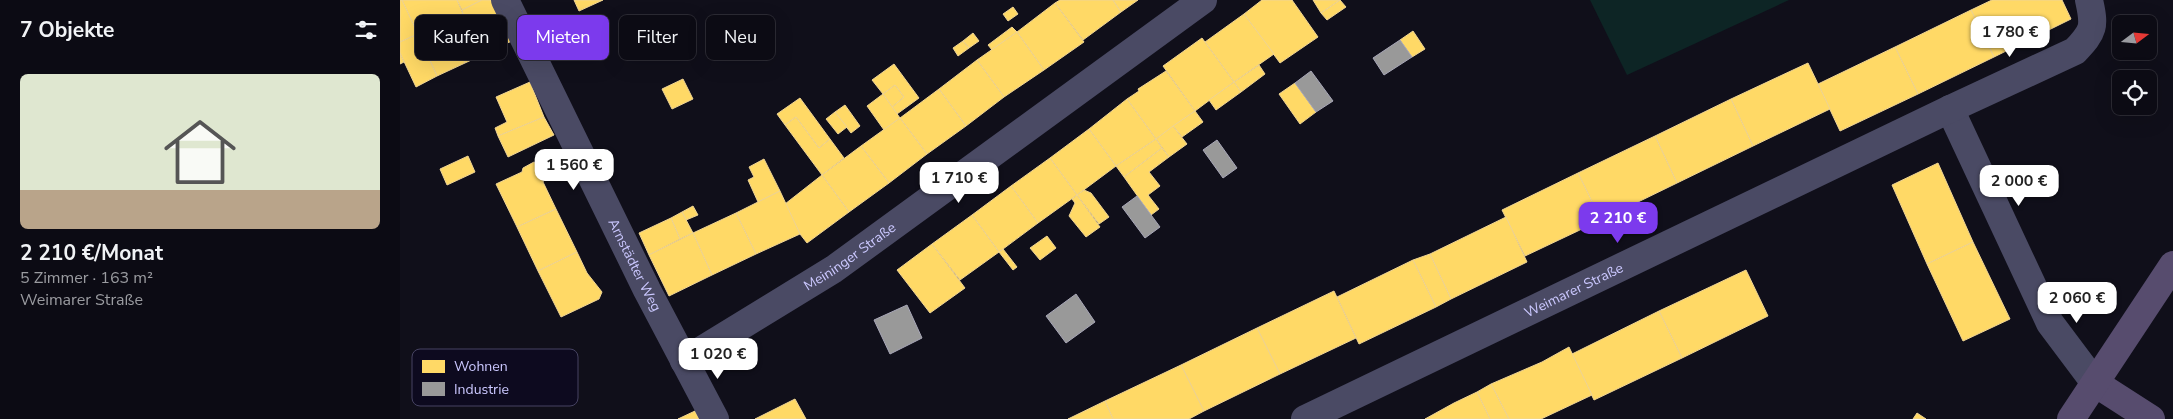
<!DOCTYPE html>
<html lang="de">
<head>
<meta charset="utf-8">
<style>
	body { margin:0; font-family:"Nunito Sans",sans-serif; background:#1a1922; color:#f1f3f6; height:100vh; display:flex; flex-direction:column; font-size:19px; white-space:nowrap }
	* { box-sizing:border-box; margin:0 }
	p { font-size:16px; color:#9a9ba0 }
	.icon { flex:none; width:28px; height:28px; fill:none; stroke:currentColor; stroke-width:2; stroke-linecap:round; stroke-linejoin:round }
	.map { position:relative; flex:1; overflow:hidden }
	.details { display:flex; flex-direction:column; background:#0c0b14; width:400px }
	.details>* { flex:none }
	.banner { position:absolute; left:15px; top:15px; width:475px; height:45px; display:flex; gap:10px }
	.needle { width:32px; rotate:74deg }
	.tools { position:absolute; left:1712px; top:15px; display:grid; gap:10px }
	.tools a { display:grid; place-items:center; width:45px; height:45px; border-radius:8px; background:#0c0b14; box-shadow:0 5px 20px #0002,0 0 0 1px #2c2b34; font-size:25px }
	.price { position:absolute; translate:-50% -42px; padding:0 11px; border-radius:10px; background:#fff; color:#222; font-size:16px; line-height:32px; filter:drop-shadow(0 1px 2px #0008) }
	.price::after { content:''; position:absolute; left:50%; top:30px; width:15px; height:11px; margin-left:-8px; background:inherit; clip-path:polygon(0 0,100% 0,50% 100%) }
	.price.current { background:#7c3aed; color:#fff }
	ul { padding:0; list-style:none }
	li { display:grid; align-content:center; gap:10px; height:265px; padding:0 20px }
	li+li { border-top:1px solid #2c2b34 }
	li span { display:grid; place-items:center; height:155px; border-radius:8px; color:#555 }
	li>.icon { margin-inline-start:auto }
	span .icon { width:90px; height:90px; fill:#fffc; stroke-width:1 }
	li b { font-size:21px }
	h2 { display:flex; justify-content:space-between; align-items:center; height:60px; padding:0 20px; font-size:21px }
	.chip { padding:0 18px; border-radius:8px; background:#0c0b14; box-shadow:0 5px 20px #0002,0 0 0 1px #2c2b34; font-size:18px; line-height:45px }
	.chip.current { background:#7c3aed; color:#fff }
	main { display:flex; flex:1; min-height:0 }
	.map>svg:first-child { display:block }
</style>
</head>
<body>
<main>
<section class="details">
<h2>7 Objekte<svg class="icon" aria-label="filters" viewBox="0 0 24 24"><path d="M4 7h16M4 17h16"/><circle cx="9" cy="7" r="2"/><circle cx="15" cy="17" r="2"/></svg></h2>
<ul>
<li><span style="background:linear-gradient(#dfe7d0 75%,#b9a48a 0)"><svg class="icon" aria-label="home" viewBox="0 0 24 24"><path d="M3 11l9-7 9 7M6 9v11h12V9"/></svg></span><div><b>2 210 €/Monat</b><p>5 Zimmer · 163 m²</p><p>Weimarer Straße</p></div></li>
</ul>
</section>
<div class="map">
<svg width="1773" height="419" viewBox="0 0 1773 419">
	<rect width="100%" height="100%" fill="#100f1a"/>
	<path fill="#0d2525" d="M1190,0H1389L1227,75Z"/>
	<g fill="#ffd966" stroke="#efd494">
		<path d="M0,0H2L18,34L0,42Z"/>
		<path d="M2,0H57L63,14L18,34Z"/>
		<path d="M57,0H82L62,10Z"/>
		<path d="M82,0H92L116,39L65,63L46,22L63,14L62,10Z"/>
		<path d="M174,0H203L179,11Z"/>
		<path d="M660,0H713L721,12L683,40L655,3Z"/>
		<path d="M713,0H738L721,12Z"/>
		<path d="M862,0H892L918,37L880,63L844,14Z"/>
		<path d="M913,0H940L921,13Z"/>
		<path d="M940,0L946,7L927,20L921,13Z"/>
		<path d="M1592,0H1662L1671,19L1594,57L1571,10Z"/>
		<path d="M655,3L684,42L644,70L617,32Z"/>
		<path d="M613,7L618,14L608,21L603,14Z"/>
		<path d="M1571,10L1594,57L1518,94L1495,47Z"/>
		<path d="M844,14L874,54L834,82L805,42Z"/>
		<path d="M46,22L65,63L37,76L18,34Z"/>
		<path d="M612,27L617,32L592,50L588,45Z"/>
		<path d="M1013,31L1025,49L1012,57L1000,40Z"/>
		<path d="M617,32L644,70L604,97L577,60Z"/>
		<path d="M573,33L579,41L569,48L563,41Z"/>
		<path d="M18,34L37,76L16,87L0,53V42Z"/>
		<path d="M802,38L834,82L795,111L763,66Z"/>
		<path d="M563,41L569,48L558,56L553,48Z"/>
		<path d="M1495,47L1518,94L1440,131L1418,84Z"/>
		<path d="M0,53L4,62L0,64Z"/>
		<path d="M577,60L604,97L566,126L539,89Z"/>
		<path d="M1408,63L1430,109L1353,146L1331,99Z"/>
		<path d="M494,64L519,98L497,114L492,107L504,97L495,85L483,94L472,80Z"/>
		<path d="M859,65L865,74L841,92L834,82Z"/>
		<path d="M766,71L795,111L756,139L727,99L739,91L738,89Z"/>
		<path d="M283,79L293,99L272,109L262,89Z"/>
		<path d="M130,82L144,117L98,136L95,128L107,122L96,97Z"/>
		<path d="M834,82L841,92L816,110L809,100Z"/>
		<path d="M895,83L916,112L900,124L879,94Z"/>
		<path d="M495,85L504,97L492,107L483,94Z"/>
		<path d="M539,89L566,126L527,154L500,118Z"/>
		<path d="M483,94L500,118L484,130L467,106Z"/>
		<path d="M400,98L430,139L419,148L396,117L385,125L377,114Z"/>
		<path d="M727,99L756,139L716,166L689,129Z"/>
		<path d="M1331,99L1353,146L1277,183L1255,136Z"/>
		<path d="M445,105L460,126L451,133L435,112Z"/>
		<path d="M795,111L803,122L782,137L773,126Z"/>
		<path d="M435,112L447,127L438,134L426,119Z"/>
		<path d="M144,117L154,135L108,157L98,136Z"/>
		<path d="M396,117L419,148L430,139L444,158L422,175L385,125Z"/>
		<path d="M500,118L527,154L489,183L461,146Z"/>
		<path d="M773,126L787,144L769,157L756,139Z"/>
		<path d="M689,129L716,166L677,195L650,158Z"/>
		<path d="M1255,136L1277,183L1201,220L1178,173Z"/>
		<path d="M756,139L762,148L724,177L716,166Z"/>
		<path d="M461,146L489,183L449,212L422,175Z"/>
		<path d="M762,148L769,157L749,172L760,186L748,195L759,209L751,215L724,177Z"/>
		<path d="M68,156L75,172L47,185L40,169Z"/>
		<path d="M650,158L677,195L638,223L611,186Z"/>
		<path d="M364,159L380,191L358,202L348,180L354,177L349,167Z"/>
		<path d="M134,162L140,165L146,176L143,182L156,209L117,227L96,184L122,172L123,168Z"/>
		<path d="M1538,163L1573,242L1527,264L1492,185Z"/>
		<path d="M1178,173L1201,220L1125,256L1102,210Z"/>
		<path d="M422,175L449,212L407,243L400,234L385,204Z"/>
		<path d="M611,186L638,223L599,252L572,215Z"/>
		<path d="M684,190L691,193L709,217L699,224L677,195Z"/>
		<path d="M380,191L400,234L356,254L336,213Z"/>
		<path d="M677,195L700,227L686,237L669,216L675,203L672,199Z"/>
		<path d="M293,206L298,215L286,220L282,212Z"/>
		<path d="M156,209L177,252L138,271L117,227Z"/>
		<path d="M282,212L293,233L280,239L271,218Z"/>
		<path d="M336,213L356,254L312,275L293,233Z"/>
		<path d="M572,215L599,252L560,280L532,244Z"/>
		<path d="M1106,217L1127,262L1051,299L1030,254Z"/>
		<path d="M271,218L280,239L249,255L239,233Z"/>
		<path d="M293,233L312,275L269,296L249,255Z"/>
		<path d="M647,236L656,248L640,260L630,248Z"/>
		<path d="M1573,242L1610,319L1563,341L1527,264Z"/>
		<path d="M532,244L565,288L530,313L497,270Z"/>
		<path d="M603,249L617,267L613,270L599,252Z"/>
		<path d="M177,252L187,273L202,292L199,299L161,317L138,271Z"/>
		<path d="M1030,254L1051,299L1036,307L1013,260Z"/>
		<path d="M1013,260L1036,307L959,344L937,297Z"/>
		<path d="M1346,270L1368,316L1282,358L1259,311Z"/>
		<path d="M934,291L956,338L880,374L857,328Z"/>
		<path d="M1259,311L1282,358L1194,400L1172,354Z"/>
		<path d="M857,328L880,374L804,411L781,365Z"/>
		<path d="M1169,347L1192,395L1141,419H1109L1091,384L1142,362Z"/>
		<path d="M781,365L804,411L789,419H713L705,401Z"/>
		<path d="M1091,384L1109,419H1090L1077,392Z"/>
		<path d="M1077,392L1090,419H1025L1054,403Z"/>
		<path d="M395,399L406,419H355Z"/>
		<path d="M705,401L713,419H668Z"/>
		<path d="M295,411L299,419H278Z"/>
		<path d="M1517,413L1526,419H1513Z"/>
	</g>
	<g fill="#999" stroke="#a8a7b8">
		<path d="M1000,40L1012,57L984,75L973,58Z"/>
		<path d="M911,71L933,101L916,112L895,83Z"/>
		<path d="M817,140L837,168L823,178L803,150Z"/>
		<path d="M737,196L760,227L745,238L722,207Z"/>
		<path d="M676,294L695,322L666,343L646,316Z"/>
		<path d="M507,305L522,338L490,354L474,320Z"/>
	</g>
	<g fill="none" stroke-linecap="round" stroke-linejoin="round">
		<g stroke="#4a4a64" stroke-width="28">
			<path id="s1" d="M105,0L247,290L315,419"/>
			<path d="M1550,109L1650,323L1695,383"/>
			<path id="s2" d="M284,361L434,269L803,0"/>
			<path id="s3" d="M905,419L1550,109L1675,51C1694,31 1695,27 1689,0"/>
		</g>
		<g stroke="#574c6e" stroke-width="28">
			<path d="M1695,383L1751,419"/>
			<path d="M1671,419L1773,265"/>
		</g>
	</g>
	<g text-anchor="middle" stroke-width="5" stroke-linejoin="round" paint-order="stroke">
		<g font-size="14" fill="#cbc8ff" stroke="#0d0a1f">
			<text dy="5" stroke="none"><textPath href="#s2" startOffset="196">Meininger Straße</textPath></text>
			<text dy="5" stroke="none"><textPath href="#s1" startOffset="295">Arnstädter Weg</textPath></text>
			<text dy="5" stroke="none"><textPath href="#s3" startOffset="298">Weimarer Straße</textPath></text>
		</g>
	</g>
	<rect x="12" y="349" width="166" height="57" rx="8" fill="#0d0a1f" stroke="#464362" stroke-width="1"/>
	<rect x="22" y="360" width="23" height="13" fill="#ffd966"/>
	<rect x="22" y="382" width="23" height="14" fill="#999"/>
	<g font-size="14" fill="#cbc8ff">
		<text x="54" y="371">Wohnen</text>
		<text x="54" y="394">Industrie</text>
	</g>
</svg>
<div class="tools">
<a><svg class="needle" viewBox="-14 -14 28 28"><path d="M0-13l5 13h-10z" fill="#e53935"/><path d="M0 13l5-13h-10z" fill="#9a9ba0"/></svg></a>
<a><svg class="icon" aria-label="locate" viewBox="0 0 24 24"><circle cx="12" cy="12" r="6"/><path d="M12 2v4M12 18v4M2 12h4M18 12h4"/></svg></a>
</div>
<b class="price" style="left:1610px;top:58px">1 780 €</b>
<b class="price" style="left:174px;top:191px">1 560 €</b>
<b class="price" style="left:559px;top:204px">1 710 €</b>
<b class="price" style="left:1619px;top:207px">2 000 €</b>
<b class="price current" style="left:1218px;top:244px">2 210 €</b>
<b class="price" style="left:1677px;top:324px">2 060 €</b>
<b class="price" style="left:318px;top:380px">1 020 €</b>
<div class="banner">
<a class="chip">Kaufen</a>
<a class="chip current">Mieten</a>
<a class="chip">Filter</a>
<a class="chip">Neu</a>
</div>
</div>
</main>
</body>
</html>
